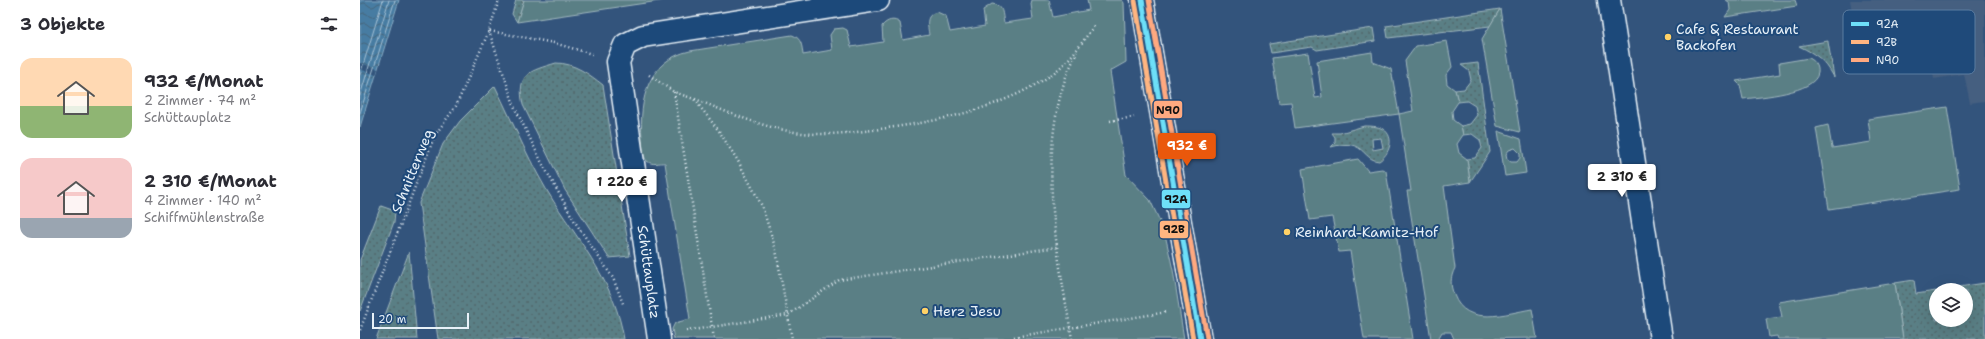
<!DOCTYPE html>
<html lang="de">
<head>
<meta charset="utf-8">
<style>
	body { margin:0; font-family:"Shantell Sans",sans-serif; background:#f7f7f7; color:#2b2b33; height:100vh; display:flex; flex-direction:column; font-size:15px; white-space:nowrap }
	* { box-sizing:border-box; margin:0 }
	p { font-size:13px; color:#7c7c81 }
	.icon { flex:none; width:22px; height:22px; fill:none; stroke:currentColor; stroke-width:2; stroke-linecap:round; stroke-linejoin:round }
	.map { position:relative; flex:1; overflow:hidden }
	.sheet { display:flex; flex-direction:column; background:#fff; width:360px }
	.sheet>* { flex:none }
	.fabs { position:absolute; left:1569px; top:283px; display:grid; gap:8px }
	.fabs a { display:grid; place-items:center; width:44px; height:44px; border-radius:50%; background:#fff; box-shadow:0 4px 16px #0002; font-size:20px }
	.scale { position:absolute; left:12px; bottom:10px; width:97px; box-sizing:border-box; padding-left:4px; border:2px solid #e8f1f8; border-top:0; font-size:11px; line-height:14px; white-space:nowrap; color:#e8f1f8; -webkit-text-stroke:3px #1f4a7a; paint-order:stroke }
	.price { position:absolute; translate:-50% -34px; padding:0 9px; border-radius:4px; background:#fff; color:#222; font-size:13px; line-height:26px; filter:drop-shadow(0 1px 2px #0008) }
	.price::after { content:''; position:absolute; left:50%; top:24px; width:12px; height:9px; margin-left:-6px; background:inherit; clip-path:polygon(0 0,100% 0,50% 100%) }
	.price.active { background:#ea580c; color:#fff }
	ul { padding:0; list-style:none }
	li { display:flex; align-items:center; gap:12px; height:100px; padding:0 20px }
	li span { display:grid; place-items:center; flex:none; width:112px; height:80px; border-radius:12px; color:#555 }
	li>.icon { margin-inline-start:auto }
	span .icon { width:48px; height:48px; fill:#fffc; stroke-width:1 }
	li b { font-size:17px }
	h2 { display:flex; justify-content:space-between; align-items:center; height:48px; padding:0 20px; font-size:17px }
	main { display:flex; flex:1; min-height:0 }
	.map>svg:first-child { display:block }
</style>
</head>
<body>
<main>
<section class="sheet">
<h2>3 Objekte<svg class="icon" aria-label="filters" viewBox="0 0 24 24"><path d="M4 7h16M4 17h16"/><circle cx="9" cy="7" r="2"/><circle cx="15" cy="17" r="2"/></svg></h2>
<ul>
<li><span style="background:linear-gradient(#ffd9b3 60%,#8fb573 0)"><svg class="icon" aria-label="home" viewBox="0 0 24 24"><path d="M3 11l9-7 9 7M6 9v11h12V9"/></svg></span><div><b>932 €/Monat</b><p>2 Zimmer · 74 m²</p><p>Schüttauplatz</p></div></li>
<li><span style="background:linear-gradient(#f6c9c9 75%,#9aa5b1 0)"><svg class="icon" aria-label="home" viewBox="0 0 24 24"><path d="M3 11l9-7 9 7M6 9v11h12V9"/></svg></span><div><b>2 310 €/Monat</b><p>4 Zimmer · 140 m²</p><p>Schiffmühlenstraße</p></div></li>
</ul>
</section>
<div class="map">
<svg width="1625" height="339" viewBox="0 0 1625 339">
	<defs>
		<pattern id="grass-dots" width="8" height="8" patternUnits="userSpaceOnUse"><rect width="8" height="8" fill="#5a7f85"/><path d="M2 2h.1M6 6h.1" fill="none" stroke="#51666a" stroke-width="1.8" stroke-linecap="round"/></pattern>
		<pattern id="water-waves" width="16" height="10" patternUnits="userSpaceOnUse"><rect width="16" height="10" fill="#467ca2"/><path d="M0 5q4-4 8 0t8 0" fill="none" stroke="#46657a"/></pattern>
	</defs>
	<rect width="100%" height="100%" fill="#33547c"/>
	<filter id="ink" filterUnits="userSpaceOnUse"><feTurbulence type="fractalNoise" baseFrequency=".025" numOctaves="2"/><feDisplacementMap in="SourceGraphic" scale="8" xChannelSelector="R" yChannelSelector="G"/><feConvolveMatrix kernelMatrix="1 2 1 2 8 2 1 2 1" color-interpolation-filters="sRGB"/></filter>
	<g filter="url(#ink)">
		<path fill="#445e80" d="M1490,0H1625V101L1610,103L1604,74L1574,79L1569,52L1559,53L1554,27L1496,37Z"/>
		<g fill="url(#grass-dots)" stroke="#a1b8be" fill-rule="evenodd">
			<path d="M156,0H164L157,22L152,14Z"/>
			<path d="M1140,9L1130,26L1028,38L1026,26Z"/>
			<path d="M1013,28L1015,41L957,50L952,47L911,53L909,44Z"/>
			<path d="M1468,41V42L1474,77C1464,59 1457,55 1439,46Z"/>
			<path d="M196,63C214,63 229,74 243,85L270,256L249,258L205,190L163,105C156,73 170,71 196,63Z"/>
			<path d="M1118,63L1130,152L1110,182L1107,159L1115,158L1122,148L1120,140L1112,134L1103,135L1101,126L1110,124L1117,115L1115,106L1107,101L1098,102L1095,90L1104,89L1111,80L1109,71L1101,65Z"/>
			<path d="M135,86C154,125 171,166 194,202C223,247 255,284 264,339H78L59,203L83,144L100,121Z"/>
			<path d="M1004,126C1010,126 1017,126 1023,129C1036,137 1029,155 1019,161C1007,160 1005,150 995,146C987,143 979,145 971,147L975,143V137L972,133H980ZM1021,138L1023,148L1013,150L1012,139Z"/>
			<path d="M21,206L35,211L34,222L0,311V260Z"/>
			<path d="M49,252L57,339H16Z"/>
			<path d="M1554,280L1556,294L1576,291V320H1606V290H1579L1625,283V339H1543L1535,283Z"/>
		</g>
		<g fill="#5a7f85" stroke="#a1b8be" fill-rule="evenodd">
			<path d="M164,0H306L157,22Z"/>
			<path d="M672,0H689L693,17L729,10L727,0H762L764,3L766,62L750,71L766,175L790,200L804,230L813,270L824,339H314L312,329L315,323L330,319L305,163C299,162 293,166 287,161C282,156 283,145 282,138C279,99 288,60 330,51L432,35C442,38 442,47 443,55L472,50L470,35L474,29L483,28L487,30L491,47L523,42L522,26C527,20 534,18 540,23L543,40L569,35C568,26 564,15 577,12L586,16L590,32L625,26L623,10L632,4C644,5 642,14 644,23L673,19L671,4Z"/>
			<path d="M1366,0H1435L1437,6L1365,17L1370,10L1369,2Z"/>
			<path d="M1140,9L1160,132L1137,126L1122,39Z"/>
			<path d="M1087,41L1092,67L1086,75L1087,84L1095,90L1098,102L1092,111L1093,120L1101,126L1103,135L1097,144L1099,153L1107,159L1110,182L1084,186L1095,268C1090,278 1090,285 1094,295C1106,328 1147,313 1172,309L1177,338L1094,339L1091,332H1082L1078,339H1071L1047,191H1051L1039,114L935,128L931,102L919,103L912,58L948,53L955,98L962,97L957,61L1012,52L1013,62L1031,69L1039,114L1053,111L1045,61L1056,46Z"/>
			<path d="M1449,58C1455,61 1459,66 1458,73C1455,93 1400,97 1383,99L1380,85L1376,81L1420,74L1419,63Z"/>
			<path d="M1587,107L1600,189L1469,209L1456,128L1468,125L1472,148L1511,142L1508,119Z"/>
			<path d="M1138,131L1161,139L1166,173L1145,176ZM1155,148L1160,153V158L1157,162H1151L1147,159L1146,154L1149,150Z"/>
			<path d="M998,159L1008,171L1022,169L1026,171L1053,339H1004L990,251L979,252L972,217L950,220L942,169Z"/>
			<path d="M1535,283L1543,339H1418L1417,336L1409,337L1406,319L1422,317L1419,302Z"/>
		</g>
		<path fill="url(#water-waves)" stroke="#87abc4" d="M0,0H39L0,127Z"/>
		<path fill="#33547c" d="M0,63L18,69L16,75L0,69Z"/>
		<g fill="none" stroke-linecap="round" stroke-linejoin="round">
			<g stroke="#a7c2d6" stroke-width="1">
				<path d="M0,75L23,0"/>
				<path d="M0,96L29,0"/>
				<path d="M0,113L35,0"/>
			</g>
			<defs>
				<g id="minor">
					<path d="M782,0L840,339"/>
					<path d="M1249,0L1301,339"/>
					<path d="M299,339L258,62L265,45L283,36L518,0"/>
				</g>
			</defs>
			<use href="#minor" stroke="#e8f1f8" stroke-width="25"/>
			<g stroke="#e8f1f8" stroke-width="2.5" stroke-dasharray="1 3" stroke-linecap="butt">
				<path d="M129,31L155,108L182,163L215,222L253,278L264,306"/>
				<path d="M130,31L194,43L232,54"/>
				<path d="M289,75L314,92L334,99L359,131L378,161L402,206L416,250L432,339"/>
				<path d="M314,92L354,339"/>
				<path d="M335,99C369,113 406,129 442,133C470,136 499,132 527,128C581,121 637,109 685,79C707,65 721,45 735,24"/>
				<path d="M750,121L774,117"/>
				<path d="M0,330L75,135L96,106L129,31L139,0"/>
				<path d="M326,331L428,315L479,280L697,247"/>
				<path d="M654,337L807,312"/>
				<path d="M712,339C698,255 678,166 704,83C707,72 713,62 717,52"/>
			</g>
			<use href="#minor" stroke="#1f4a7a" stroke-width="22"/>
			<defs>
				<path id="bus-1" d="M782,0L840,339"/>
				<path id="bus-2" d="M775,1L833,339"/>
				<path id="bus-3" d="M789,0L847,338"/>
			</defs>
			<use href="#bus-1" stroke="#1f4a7a" stroke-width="8"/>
			<use href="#bus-2" stroke="#1f4a7a" stroke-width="8"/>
			<use href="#bus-3" stroke="#1f4a7a" stroke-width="8"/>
			<use href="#bus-1" stroke="#6ddff8" stroke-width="5"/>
			<use href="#bus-2" stroke="#ffb580" stroke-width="5"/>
			<use href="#bus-3" stroke="#ffa980" stroke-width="5"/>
		</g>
	</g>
	<g fill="#ffd166" stroke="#1f4a7a" stroke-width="1.5">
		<circle cx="1308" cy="37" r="4"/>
		<circle cx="927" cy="232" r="4"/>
		<circle cx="565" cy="311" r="4"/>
	</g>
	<g text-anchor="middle" stroke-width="4" stroke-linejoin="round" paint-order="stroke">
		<g font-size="14" fill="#e8f1f8" stroke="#1f4a7a" text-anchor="start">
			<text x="1316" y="34">Cafe &amp; Restaurant<tspan x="1316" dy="16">Backofen</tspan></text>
			<text x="935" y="237">Reinhard-Kamitz-Hof</text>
			<text x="573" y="316">Herz Jesu</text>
		</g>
		<g font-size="14" fill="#e8f1f8" stroke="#1f4a7a">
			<text transform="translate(52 171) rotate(-68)" y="5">Schnitterweg</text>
			<text transform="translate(289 272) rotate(82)" y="5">Schüttauplatz</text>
		</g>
	</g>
	<rect x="1483" y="10" width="132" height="64" rx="6" fill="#1f4a7a" stroke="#5b7ca0" stroke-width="1"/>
	<rect x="1491" y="22" width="18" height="4" fill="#6ddff8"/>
	<rect x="1491" y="40" width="18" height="4" fill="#ffb580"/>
	<rect x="1491" y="58" width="18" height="4" fill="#ffa980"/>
	<g font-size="11" fill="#e8f1f8">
		<text x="1516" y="28">92A</text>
		<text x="1516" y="46">92B</text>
		<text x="1516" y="64">N90</text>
	</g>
	<g stroke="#1f4a7a" stroke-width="1.5">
		<rect x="793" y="100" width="30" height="19" rx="4" fill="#ffa980"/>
		<rect x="801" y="189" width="30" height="20" rx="4" fill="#6ddff8"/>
		<rect x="799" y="220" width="30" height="19" rx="4" fill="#ffb580"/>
	</g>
	<g font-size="11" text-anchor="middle" font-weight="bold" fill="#111">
		<text x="808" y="114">N90</text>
		<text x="816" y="203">92A</text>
		<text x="814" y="233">92B</text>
	</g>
</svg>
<div class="fabs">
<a><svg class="icon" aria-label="layers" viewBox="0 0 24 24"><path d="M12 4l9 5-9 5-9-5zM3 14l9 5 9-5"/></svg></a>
</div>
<div class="scale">20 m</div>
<b class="price active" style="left:827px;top:167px">932 €</b>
<b class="price" style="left:1262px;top:198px">2 310 €</b>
<b class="price" style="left:262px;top:203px">1 220 €</b>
</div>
</main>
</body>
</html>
